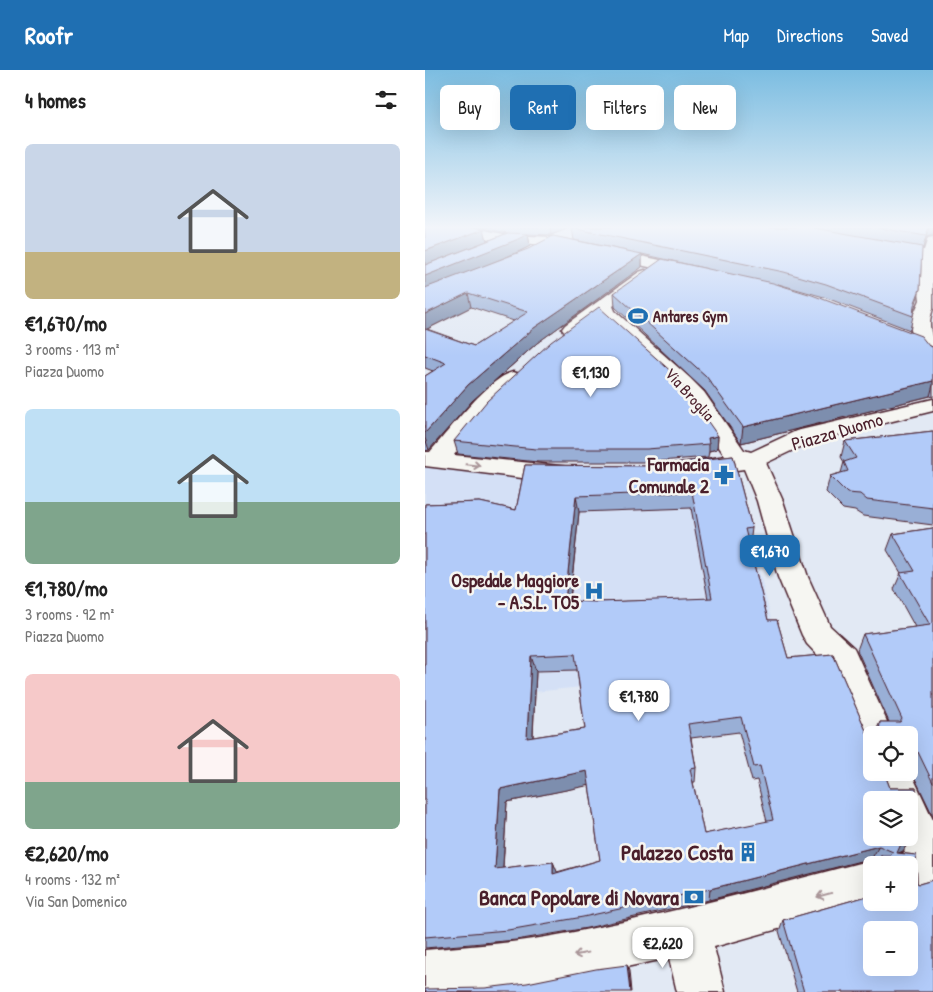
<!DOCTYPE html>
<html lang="en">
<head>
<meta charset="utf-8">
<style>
	body { margin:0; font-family:"Patrick Hand",sans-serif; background:#f2f2f2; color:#222; height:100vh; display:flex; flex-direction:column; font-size:19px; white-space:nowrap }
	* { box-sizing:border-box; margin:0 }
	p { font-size:16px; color:#767676 }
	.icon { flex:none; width:28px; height:28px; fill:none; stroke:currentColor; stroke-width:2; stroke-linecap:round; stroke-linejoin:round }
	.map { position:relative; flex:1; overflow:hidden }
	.panel { display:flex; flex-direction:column; background:#fff; width:425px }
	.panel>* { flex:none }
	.hud { position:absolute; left:15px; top:15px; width:418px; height:45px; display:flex; gap:10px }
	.tools { position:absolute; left:438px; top:656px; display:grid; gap:10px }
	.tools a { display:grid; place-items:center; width:55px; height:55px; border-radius:8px; background:#fff; box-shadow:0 5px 20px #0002; font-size:25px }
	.price { position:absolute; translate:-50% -42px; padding:0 11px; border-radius:10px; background:#fff; color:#222; font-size:16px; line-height:32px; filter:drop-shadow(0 1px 2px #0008) }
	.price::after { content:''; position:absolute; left:50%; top:30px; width:15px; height:11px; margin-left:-8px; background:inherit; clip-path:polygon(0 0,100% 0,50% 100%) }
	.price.current { background:#1f6fb2; color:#fff }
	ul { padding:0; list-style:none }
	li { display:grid; align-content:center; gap:10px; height:265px; padding:0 25px }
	li span { display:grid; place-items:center; height:155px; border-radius:8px; color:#555 }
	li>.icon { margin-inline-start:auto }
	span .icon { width:90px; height:90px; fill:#fffc; stroke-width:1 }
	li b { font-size:21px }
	h2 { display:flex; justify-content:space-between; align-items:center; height:60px; padding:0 25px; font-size:21px }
	.chip { padding:0 18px; border-radius:8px; background:#fff; box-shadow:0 5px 20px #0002; font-size:18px; line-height:45px }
	.chip.current { background:#1f6fb2; color:#fff }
	header { display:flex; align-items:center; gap:30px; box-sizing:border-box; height:70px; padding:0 25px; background:#1f6fb2; color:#fff }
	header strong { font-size:24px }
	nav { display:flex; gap:28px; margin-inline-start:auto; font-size:18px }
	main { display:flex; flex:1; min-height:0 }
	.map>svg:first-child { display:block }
</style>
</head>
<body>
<header>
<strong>Roofr</strong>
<nav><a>Map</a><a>Directions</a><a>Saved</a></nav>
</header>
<main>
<section class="panel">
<h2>4 homes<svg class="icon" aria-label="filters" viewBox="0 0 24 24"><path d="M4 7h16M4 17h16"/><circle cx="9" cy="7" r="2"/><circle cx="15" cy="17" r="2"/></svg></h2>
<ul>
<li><span style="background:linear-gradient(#c9d6e8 70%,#c2b280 0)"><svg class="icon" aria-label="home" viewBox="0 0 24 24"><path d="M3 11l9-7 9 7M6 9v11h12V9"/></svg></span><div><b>€1,670/mo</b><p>3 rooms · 113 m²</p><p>Piazza Duomo</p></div></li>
<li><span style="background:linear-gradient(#bfe0f5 60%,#7fa58c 0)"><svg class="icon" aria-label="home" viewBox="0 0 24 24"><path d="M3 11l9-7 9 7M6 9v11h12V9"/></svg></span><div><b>€1,780/mo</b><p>3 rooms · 92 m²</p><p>Piazza Duomo</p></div></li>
<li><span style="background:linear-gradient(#f6c9c9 70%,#7fa58c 0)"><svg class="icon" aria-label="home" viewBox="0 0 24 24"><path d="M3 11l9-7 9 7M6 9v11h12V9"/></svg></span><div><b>€2,620/mo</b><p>4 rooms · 132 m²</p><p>Via San Domenico</p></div></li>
</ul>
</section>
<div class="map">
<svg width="508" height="922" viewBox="0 0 508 922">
	<rect width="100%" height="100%" fill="#e2e9f4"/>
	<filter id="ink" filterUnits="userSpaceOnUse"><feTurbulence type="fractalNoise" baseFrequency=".02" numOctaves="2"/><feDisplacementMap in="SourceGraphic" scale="10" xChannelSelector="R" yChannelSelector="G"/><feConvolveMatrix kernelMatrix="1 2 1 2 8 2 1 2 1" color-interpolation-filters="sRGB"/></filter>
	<g filter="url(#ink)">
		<path fill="#d4e0f6" d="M0,393L78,404L308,397L360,604L165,616L0,634Z"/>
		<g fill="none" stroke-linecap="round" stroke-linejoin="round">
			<defs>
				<g id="minor">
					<path d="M21,157H45L83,165L127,167L268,197L273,199L276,202L273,205L268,207L127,175L83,173L23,160Z"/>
					<path d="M508,167V239C503,253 505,257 508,271C508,277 508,284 508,291L501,289L493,279L486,260L487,248L495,230L492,203L496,188L460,182L455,181L453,178L455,175L460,174L499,180L503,168Z"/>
					<path d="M220,200L226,202L228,205L226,208L188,236L190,241L265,308L279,322L319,380L326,382L371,361L508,329V341L387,371L341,393L358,431L383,507L405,556L429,578L468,665H446V681L437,677L404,597L382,574L377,565L353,507L332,431L319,399L274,405L265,402L262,397L265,392L300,386L263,331L251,316L175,246C165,254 154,266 140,263L137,259L140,255L214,202Z"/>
					<path d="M88,302L95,304L98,308L95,312L64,342L29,385L145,397L148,402L145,407L136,410H113L0,396V382H5C23,362 63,308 88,302Z"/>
					<path d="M484,698L508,750V817L484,824V795H465L469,787L480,782L474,768H484V730H458L447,702H484Z"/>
					<path d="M446,790L458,795H446V832H449L289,877L300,922H252L244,888L106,917L66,922H0V880C40,876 81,874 121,867C231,848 338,818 446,790Z"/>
				</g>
			</defs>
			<use href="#minor" stroke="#4a1f2b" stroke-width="3"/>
			<use href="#minor" fill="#f6f6f2" fill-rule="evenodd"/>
		</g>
		<g fill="#99afd6" stroke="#4a1f2b" fill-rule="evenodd">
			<path d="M0,157L59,159L62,171L13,190L83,163L53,157H147L126,165L103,164L105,176L93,182L78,189L206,182L149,170L147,158L150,157H508V165L501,167L498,178H497L495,219L489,240L488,246L485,260L399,227L353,214L504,276L508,277V327L505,326L316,373L280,321L190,237L189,223L283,199L217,184V197L112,273L47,331L4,380L0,381V306L8,301L0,298ZM46,237L89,251L49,276L2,259Z"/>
			<path d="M508,361V455L438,446L430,441L418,439L401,422L405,406L416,403L419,392L416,387L420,371Z"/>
			<path d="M293,366L292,379L284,381L283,387L223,392H113L33,384L29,371Z"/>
			<path d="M308,386L327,458L325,475H324L343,550H352L363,588L408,584L442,663L446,665V702H459L465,718H491V753L484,763L486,768L478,781L473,783L491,785L492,813L494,814L508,810V922H372L354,861L358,850L446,825V832H484V795H449L452,791L447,788L284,830L162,858L91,870L0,878V434L55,432L91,440L100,395L222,396ZM266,438L283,529L174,532L145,531L154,442ZM152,600L160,659L108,667L111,601ZM314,662L327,711L332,710L342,752L279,764L268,712H270L271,698L266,668ZM164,715L175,790L132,802L128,792L78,798L82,732ZM446,730H484V768H446ZM446,860H484V898H446Z"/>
			<path d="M508,458V746L484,696V697V665H449L455,652H464L432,580L438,564L490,557L469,519L476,503L462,480L468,464Z"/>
		</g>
		<g fill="#7d8eae" stroke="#4a1f2b">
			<path d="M125,157H147L126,165Z"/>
			<path d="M504,157H508V165L501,167L498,178Z"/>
			<path d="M59,159L62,171L0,195V181Z"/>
			<path d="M103,164L105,176L93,182L0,221V206Z"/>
			<path d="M217,184V197L112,273L47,331L4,380L0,368V363L43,315L109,258Z"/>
			<path d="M43,223L46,237L0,260V244Z"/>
			<path d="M508,311V315L505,326L316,373L318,357Z"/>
			<path d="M293,366L292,379L284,381V374L283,368Z"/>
			<path d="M151,426L154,442L143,547L140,531Z"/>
			<path d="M106,586L111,601L107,683L102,668Z"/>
			<path d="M162,701L166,715L82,732L77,811L70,799L75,719Z"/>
			<path d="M486,768L478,781L467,786L476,774Z"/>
			<path d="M454,776L447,788L284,830L285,819Z"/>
			<path d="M128,792L133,804H128Z"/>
			<path d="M202,895L204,901L206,922H205Z"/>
		</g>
		<g fill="#b2cbf9" stroke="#4a1f2b" fill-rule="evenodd">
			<path d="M0,157H50L59,159L0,181Z"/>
			<path d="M150,157H384L497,177L495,219L489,235L488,246L401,214L359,202L147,158Z"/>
			<path d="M449,157H504L501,166Z"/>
			<path d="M83,163L103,164L91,170L0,206V195Z"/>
			<path d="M128,166L217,184L109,258L43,315L0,363V306L21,293L0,285V259L49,276L103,242L43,223L0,244V218L103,179Z"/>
			<path d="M237,189L348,213L387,225L496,266L504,276L508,277V311L318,357L281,306L189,223Z"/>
			<path d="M174,237L250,305L293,366L283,368L284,374L222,379H111L29,371L62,331L126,272Z"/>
			<path d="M508,361V438L442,430L435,424L422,423L405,406L423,401L419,392L431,388L420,371Z"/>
			<path d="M308,386L327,458L320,459L343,550H352L363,588L408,584L442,663L446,665V702H459L465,718H491V753L484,754V730H446V768H484V762L486,768L476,774L472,783L491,785L492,813L494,814L508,810V922H379L358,850L446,825V832H484V795H456V785H466L468,782L454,776L285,819L158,847L83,860L0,867V434L55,432L91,440L100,395L222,396ZM267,422L287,528L174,532L140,531L151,426ZM150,584L160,659L102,668L106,586ZM316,647L329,697L335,696L348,750L279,764L265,699L271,698L263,654ZM162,701L175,790L128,804V792L70,799L75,719ZM446,860H484V898H446Z"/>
			<path d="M508,458V713L493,682L490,686H484V665H454L455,652H475L477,649L438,564L505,555L475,503L490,501L468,464Z"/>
			<path d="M202,895L205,922H0V919L60,918L102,913L171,899Z"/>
		</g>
		<defs><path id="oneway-shaft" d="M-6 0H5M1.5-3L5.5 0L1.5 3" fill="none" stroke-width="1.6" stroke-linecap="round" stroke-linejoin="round" transform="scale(1.25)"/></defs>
		<g stroke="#a99598">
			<use href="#oneway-shaft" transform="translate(48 395) rotate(6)"/>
			<use href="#oneway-shaft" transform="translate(399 825) rotate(165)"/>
			<use href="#oneway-shaft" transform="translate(156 884) rotate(169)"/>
		</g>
	</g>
	<linearGradient id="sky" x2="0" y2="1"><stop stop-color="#7cbde1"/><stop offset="0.55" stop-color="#f2f5fa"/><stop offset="1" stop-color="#f2f5fa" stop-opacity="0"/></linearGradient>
	<rect width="508" height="286" fill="url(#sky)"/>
	<defs>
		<symbol id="stadium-bare" viewBox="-9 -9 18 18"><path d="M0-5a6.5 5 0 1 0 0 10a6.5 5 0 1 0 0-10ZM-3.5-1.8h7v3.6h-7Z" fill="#1f6fb2" stroke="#f6f6f2" stroke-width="2.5" paint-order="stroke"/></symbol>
		<symbol id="pharmacy-bare" viewBox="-9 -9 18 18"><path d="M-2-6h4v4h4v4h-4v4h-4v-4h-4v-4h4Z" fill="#1f6fb2" stroke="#f6f6f2" stroke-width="2.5" paint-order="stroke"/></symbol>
		<symbol id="hospital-bare" viewBox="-9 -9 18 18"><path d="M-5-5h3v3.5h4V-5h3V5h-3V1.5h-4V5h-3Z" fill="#1f6fb2" stroke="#f6f6f2" stroke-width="2.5" paint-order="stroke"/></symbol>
		<symbol id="building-bare" viewBox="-9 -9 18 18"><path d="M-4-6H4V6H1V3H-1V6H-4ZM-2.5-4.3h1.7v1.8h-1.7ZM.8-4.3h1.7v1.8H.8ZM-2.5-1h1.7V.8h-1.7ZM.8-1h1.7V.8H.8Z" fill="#1f6fb2" stroke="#f6f6f2" stroke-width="2.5" paint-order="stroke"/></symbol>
		<symbol id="bank-bare" viewBox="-9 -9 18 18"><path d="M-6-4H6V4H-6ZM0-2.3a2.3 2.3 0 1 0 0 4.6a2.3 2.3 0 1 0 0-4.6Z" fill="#1f6fb2" stroke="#f6f6f2" stroke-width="2.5" paint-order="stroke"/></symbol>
	</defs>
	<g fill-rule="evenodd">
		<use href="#stadium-bare" x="199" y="232" width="28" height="28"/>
		<use href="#pharmacy-bare" x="285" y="391" width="28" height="28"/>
		<use href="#hospital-bare" x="155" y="507" width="28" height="28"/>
		<use href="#building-bare" x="309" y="768" width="28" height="28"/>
		<use href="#bank-bare" x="255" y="813" width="28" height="28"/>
	</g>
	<g text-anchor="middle" stroke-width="5" stroke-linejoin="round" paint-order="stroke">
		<g font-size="16" font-weight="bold" fill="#4a1f2b" stroke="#f6f6f2" text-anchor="start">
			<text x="228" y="252">Antares Gym</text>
		</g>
		<g font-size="16" fill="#4a1f2b" stroke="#f6f6f2">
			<text transform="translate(265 324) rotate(48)" y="6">Via Broglia</text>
		</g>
		<g font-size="19" fill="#4a1f2b" stroke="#f6f6f2">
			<text transform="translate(412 361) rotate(-16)" y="7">Piazza Duomo</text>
		</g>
		<g font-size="19" font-weight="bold" fill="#4a1f2b" stroke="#f6f6f2" text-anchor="end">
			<text x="284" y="401">Farmacia<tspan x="284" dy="22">Comunale 2</tspan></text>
			<text x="154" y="517">Ospedale Maggiore<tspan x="154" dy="22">- A.S.L. TO5</tspan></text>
		</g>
		<g font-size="22" font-weight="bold" fill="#4a1f2b" stroke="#f6f6f2" text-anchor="end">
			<text x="308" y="790">Palazzo Costa</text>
			<text x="254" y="835">Banca Popolare di Novara</text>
		</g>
	</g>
</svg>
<div class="tools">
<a><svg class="icon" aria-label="locate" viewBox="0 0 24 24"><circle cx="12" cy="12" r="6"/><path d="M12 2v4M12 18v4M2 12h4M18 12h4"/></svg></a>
<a><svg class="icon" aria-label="layers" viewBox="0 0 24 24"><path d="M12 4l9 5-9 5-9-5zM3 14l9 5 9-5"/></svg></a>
<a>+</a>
<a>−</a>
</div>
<b class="price" style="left:166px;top:328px">€1,130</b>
<b class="price current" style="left:345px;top:507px">€1,670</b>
<b class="price" style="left:214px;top:652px">€1,780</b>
<b class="price" style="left:238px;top:899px">€2,620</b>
<div class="hud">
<a class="chip">Buy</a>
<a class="chip current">Rent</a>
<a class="chip">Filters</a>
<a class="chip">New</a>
</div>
</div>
</main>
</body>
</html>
